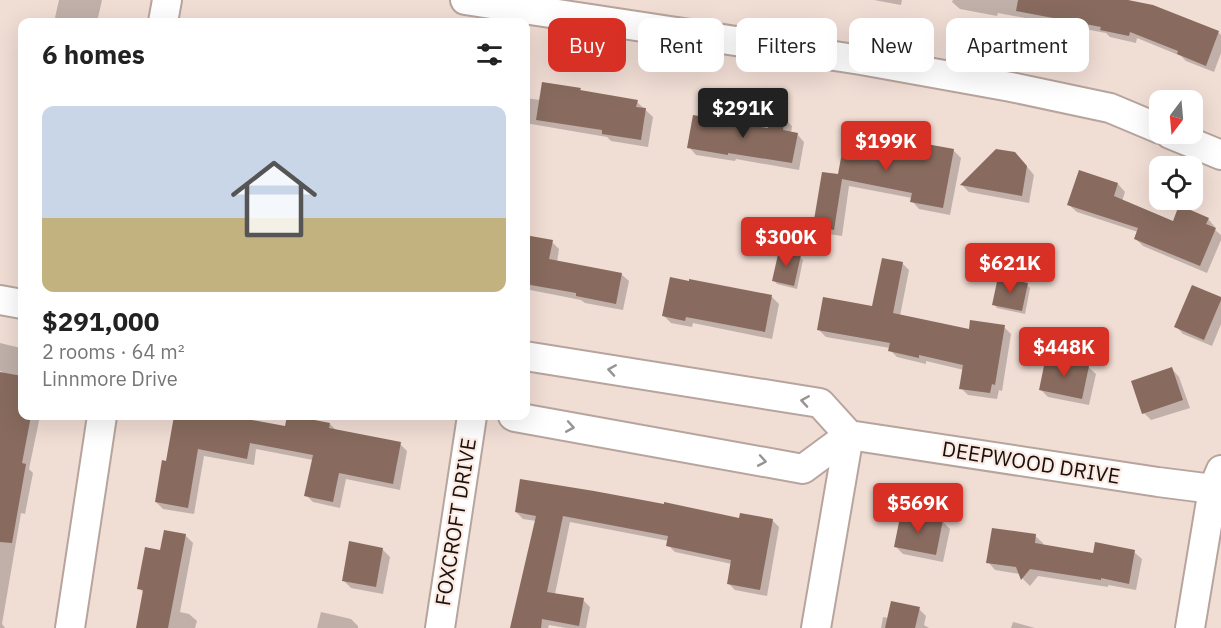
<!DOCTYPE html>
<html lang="en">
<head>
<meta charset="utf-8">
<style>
	body { margin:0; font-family:"IBM Plex Sans",sans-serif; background:#f2f2f2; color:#222; height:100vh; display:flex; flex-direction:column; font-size:22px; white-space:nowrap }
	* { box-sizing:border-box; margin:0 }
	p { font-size:20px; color:#767676 }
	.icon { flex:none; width:33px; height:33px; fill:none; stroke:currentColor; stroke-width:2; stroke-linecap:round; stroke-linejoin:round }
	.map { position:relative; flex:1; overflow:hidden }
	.details { position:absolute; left:18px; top:18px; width:512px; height:402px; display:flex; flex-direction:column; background:#fff; border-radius:12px; box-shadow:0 6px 24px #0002 }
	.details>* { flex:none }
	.guide { position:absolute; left:548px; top:18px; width:570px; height:54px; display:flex; gap:12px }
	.needle { width:39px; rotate:196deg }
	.fabs { position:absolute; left:1149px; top:90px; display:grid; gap:12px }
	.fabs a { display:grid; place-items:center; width:54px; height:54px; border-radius:12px; background:#fff; box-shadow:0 6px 24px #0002; font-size:30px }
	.price { position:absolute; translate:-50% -51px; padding:0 14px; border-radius:6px; background:#d93025; color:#fff; font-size:20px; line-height:39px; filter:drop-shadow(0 2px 3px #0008) }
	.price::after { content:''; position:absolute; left:50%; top:36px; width:18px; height:14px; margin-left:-9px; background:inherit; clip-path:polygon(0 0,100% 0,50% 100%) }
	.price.active { background:#222; color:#fff }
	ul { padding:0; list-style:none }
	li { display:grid; align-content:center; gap:12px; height:318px; padding:0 24px }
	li+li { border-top:2px solid #e0e0e0 }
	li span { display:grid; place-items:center; height:186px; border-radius:12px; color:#555 }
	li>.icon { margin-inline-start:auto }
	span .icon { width:108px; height:108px; fill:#fffc; stroke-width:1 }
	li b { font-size:26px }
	h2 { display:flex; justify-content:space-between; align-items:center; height:72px; padding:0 24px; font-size:26px }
	.tag { padding:0 21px; border-radius:12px; background:#fff; box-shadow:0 6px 24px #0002; font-size:21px; line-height:54px }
	.tag.active { background:#d93025; color:#fff }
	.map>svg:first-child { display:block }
</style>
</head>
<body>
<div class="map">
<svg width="1221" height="628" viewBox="0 0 1221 628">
	<rect width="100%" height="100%" fill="#f0ddd4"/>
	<g fill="#0003">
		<path d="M59,0H102L97,22H54Z"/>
		<path d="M874,0H902L901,5Z"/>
		<path d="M953,0H1120L1153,7L1219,33L1221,35V53L1214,72L1186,61L1181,56L1137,38L1136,43L1110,37L1106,33L998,13L997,16L960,9L952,2Z"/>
		<path d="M580,89L582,92L637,102L653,117L648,147L611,141L607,137L525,123V98L540,100Z"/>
		<path d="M785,119L792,126L791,133L797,134L804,142L799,170L736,159L735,161L696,155L689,147L767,129Z"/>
		<path d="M922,147L953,150L961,158L950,215L919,209L912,201V198L849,186L842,236L822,233L815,226L839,176Z"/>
		<path d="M1023,162L1034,175L1029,203L969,192L962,185Z"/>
		<path d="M1118,184L1125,192L1122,201L1173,223L1208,219L1215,227L1214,229L1221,235V240L1207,273L1143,246L1136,239L1138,232L1077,212L1069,205Z"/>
		<path d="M525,237L552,242L559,249L557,262L621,274L629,281L623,310L585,303L581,300L525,289Z"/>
		<path d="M800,257L803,260L797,289L777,284L774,280Z"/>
		<path d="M902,263L909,270L900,316L970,331L1004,327L1011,334L1002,391L999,390L997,399L968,395L961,388L964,370L926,361V364L897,357L890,350V348L826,337L819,330L873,308Z"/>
		<path d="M690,281L772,297L779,304L772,339L693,323L692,327L671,323L663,315Z"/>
		<path d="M1027,285L1030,288L1025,314L997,308L994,304Z"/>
		<path d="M1221,299V324L1212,346L1183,334L1176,326Z"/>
		<path d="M0,343L21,348L22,350V416H40L29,469L33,473L25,514L21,513L2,624L5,628H0V388L3,372L0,371Z"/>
		<path d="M1088,367L1096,374L1089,405L1048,397L1040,389Z"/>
		<path d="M1172,369L1179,377L1190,408L1151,420L1144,413Z"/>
		<path d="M176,416H225L286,428L330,424L337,431L400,444L407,451L400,490L346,479L340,508L313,502L306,495L313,460L256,449L254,465L204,456L194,514L163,509L156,502L167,462Z"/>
		<path d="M516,512L772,520L779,527L767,596L735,590L728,583L732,564L675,552L668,545L669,541L570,522L555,594L583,600L590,607L586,628H566L549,625L548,628H512L536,521L523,519Z"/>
		<path d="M942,521L950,529L943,562L903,554L896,547Z"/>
		<path d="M185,535L193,543L180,612L189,614L197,621L195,628H138L144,593L139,588L161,552Z"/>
		<path d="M1035,536L1043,543V546L1094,555L1134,552L1142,559L1136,590L1108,585V587L1038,576L1030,586L1023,579L1020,574L995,570L988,562Z"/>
		<path d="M382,549L390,557L383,594L351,588L343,580Z"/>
		<path d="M919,609L926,616L924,625L929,628H881L883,617L889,618Z"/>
		<path d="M321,612L351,619L358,626V628H317Z"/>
		<path d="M1013,622L1035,628H1011Z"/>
	</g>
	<g fill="#886b5e">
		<path d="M1018,0H1128L1153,5L1219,31L1206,66L1177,54L1178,51L1130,32L1129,36L1100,30L1101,27L1016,11Z"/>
		<path d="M542,82L581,88L580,90L638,100L636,107L646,108L641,140L602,134V130L536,120Z"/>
		<path d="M693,115L767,128L785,117L783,130L798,133L792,163L728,153V155L687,148Z"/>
		<path d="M846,131L920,145L921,143L954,149L943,208L910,202L912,193L842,179L834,230L813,226L822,172L838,174Z"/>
		<path d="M996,149L1015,152L1027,166L1022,196L960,185Z"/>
		<path d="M1079,170L1118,183L1114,196L1173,221L1179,205L1209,218L1206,224L1216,228L1200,266L1134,239L1138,228L1067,205Z"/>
		<path d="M525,235L553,240L549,259L622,273L616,304L576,296V293L525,284Z"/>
		<path d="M779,250L801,255L794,286L772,281Z"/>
		<path d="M882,258L903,262L893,313L969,329L970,320L1005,325L995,385L992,384L990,393L959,389L963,365L919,355V358L888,351L890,343L817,330L823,297L872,306Z"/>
		<path d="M670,277L689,281V279L772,295L765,332L686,317L685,321L662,316Z"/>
		<path d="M998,277L1028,283L1022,311L992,305Z"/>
		<path d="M1192,285L1221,297V300L1204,340L1174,327Z"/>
		<path d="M1046,356L1089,366L1082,399L1039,390Z"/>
		<path d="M1172,367L1183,400L1142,414L1131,381Z"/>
		<path d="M0,372L22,376V416H31L22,463L26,464L12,543L0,542Z"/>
		<path d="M174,416H230L285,426L287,416H294L330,423L329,428L401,442L393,484L339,473L333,502L304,496L313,455L250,443L247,459L198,449L188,508L155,502L162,460L166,461Z"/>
		<path d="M520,479L594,491L664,504V502L739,518L740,513L773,519L760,590L727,584L731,560L666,546L668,536L563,516L547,592L584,598L579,626L542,619L541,628H510L536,516L515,512Z"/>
		<path d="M901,512L943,520L936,555L894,547Z"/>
		<path d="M992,528L1036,534L1035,543L1093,553L1095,542L1135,550L1129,584L1101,578V580L1030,569L1021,580L1016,567L986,563Z"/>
		<path d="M164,530L186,534L168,628H136L143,590L137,589L145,547L160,550Z"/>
		<path d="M349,541L383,548L376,587L342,581Z"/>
		<path d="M891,601L920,607L915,628H885Z"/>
	</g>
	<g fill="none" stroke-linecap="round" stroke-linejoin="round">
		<defs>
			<g id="minor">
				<path d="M465,0L861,60L1011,87L1110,108L1160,129"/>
				<path d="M163,22L167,0"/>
				<path d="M1170,134L1221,155"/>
				<path d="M0,300L22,304"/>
				<path d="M525,356L820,403L849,435L1158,482L1213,489"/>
				<path d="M513,416L515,417L803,469L849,435"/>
				<path d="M70,628L102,416"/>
				<path d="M440,628L472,416"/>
				<path d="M816,628L849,435"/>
				<path d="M1190,628L1213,489L1221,470"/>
			</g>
		</defs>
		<use href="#minor" stroke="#b7a59d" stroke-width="32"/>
		<use href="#minor" stroke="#fff" stroke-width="28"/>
	</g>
	<defs><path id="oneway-chevron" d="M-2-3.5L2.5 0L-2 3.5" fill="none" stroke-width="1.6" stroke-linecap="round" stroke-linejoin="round" transform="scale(1.5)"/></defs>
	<g stroke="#979493">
		<use href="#oneway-chevron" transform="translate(612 370) rotate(-171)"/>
		<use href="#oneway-chevron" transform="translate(805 401) rotate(-171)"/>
		<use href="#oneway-chevron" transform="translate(570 427) rotate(10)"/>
		<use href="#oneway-chevron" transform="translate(762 461) rotate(10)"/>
	</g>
	<g text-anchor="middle" stroke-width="4.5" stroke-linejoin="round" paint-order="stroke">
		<g font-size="21" fill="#18120f" stroke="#fdeae2">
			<text transform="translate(1031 463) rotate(9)" y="7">DEEPWOOD DRIVE</text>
			<text transform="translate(456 522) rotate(-81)" y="7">FOXCROFT DRIVE</text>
		</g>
	</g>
</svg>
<div class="fabs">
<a><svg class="needle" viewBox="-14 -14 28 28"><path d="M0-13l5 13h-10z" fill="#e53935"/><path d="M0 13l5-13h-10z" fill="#767676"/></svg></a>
<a><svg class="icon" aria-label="locate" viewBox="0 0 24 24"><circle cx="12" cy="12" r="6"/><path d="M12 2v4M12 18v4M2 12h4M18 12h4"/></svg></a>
</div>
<b class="price active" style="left:743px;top:139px">$291K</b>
<b class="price" style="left:886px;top:172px">$199K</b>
<b class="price" style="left:786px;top:268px">$300K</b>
<b class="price" style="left:1010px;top:294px">$621K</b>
<b class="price" style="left:1064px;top:378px">$448K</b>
<b class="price" style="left:918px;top:534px">$569K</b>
<div class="guide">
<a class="tag active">Buy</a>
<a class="tag">Rent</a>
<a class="tag">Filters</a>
<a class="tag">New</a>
<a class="tag">Apartment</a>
</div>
<section class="details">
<h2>6 homes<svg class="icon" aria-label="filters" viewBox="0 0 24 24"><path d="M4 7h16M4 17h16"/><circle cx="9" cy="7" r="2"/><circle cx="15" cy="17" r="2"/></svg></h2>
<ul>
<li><span style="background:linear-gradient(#c9d6e8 60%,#c2b280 0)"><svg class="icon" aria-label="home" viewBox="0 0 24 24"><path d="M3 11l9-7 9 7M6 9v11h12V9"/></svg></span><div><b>$291,000</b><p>2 rooms · 64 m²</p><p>Linnmore Drive</p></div></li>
</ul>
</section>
</div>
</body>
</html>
